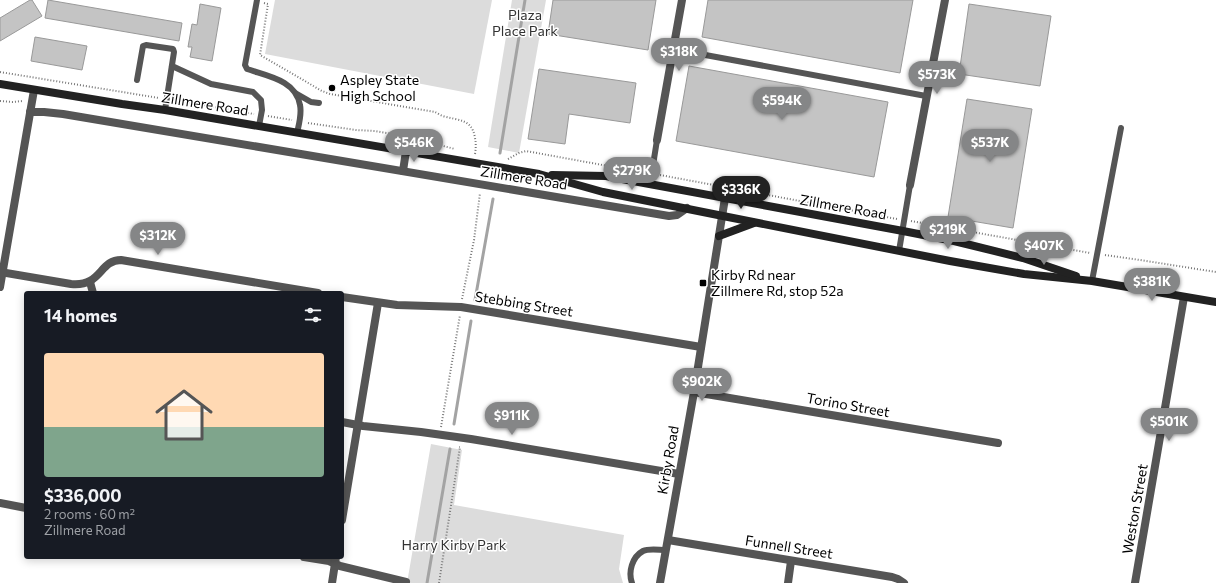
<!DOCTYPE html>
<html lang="en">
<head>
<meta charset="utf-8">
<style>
	body { margin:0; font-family:Commissioner,sans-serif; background:#242831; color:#f1f3f6; height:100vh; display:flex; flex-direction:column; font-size:15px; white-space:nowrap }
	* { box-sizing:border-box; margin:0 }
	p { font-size:13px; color:#9ea1a6 }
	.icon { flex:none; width:22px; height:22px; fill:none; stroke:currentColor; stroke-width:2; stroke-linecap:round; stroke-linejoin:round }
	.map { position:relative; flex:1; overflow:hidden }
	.side { position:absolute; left:24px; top:291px; width:320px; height:268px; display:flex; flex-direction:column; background:#171b24; border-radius:4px; box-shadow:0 2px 10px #0003 }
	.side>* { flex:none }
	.price { position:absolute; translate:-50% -34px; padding:0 9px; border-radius:14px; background:#858687; color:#fff; font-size:13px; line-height:26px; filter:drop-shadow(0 1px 2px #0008) }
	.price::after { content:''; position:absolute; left:50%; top:24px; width:12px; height:9px; margin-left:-6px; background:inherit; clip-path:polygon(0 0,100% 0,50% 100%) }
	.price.on { background:#222; color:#fff }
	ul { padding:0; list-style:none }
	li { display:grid; align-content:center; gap:8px; height:212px; padding:0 20px }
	li span { display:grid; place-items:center; height:124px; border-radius:4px; color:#555 }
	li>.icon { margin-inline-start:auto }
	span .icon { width:72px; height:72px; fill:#fffc; stroke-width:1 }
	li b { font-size:17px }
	h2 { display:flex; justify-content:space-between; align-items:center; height:48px; padding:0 20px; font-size:17px }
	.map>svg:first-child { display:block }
</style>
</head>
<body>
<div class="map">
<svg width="1216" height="583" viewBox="0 0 1216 583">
	<rect width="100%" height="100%" fill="#fff"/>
	<g fill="#dcdcdc">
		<path d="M275,0H492L474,94L265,54Z"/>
		<path d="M512,0H546L519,153L488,147Z"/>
		<path d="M431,444L462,450L454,505L624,535L619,569L623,583H407Z"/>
	</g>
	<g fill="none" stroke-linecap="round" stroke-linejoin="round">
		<g stroke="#a3a3a3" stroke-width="3">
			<path d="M500,153L525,0"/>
			<path d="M475,300L493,199"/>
			<path d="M454,424L471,321"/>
			<path d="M427,583L450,449"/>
		</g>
	</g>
	<g fill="#c4c4c4" stroke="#999">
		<path d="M30,0H32L42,16L0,41V18Z"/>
		<path d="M48,0L182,23L179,41L45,18Z"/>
		<path d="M553,0H656L648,50L548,34Z"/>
		<path d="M708,0H913L900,73L702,37Z"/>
		<path d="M200,4L221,8L212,61L190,57L192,47H188L192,24L197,25Z"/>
		<path d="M969,4L1051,16L1040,86L959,74Z"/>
		<path d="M35,37L87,46L82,70L31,61Z"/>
		<path d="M689,66L888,102L874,177L676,141Z"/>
		<path d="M539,69L636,83L630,123L569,114L565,144L528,139Z"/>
		<path d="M967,99L1032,109L1013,228L948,217Z"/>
	</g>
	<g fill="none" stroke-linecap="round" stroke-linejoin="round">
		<g stroke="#777" stroke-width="2" stroke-dasharray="1 2" stroke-linecap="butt">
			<path d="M264,3L268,4L260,55L322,91L330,94L435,112C437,113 440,115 443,116C458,121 472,118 475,138C476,143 476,148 475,154"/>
			<path d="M0,72L159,98"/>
			<path d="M174,100L254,114"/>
			<path d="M0,101L12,102L23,101"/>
			<path d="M268,116L292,120"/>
			<path d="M308,123L356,130L375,131L404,136L455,149"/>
			<path d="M508,159L519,153L526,151L608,166"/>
			<path d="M612,167L644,172"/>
			<path d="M660,175L897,219"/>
			<path d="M911,221L1090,253"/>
			<path d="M1105,255L1140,260L1216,272"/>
			<path d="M462,299L474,240L480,193"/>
			<path d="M441,427L460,315"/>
			<path d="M439,583L460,447H459"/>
		</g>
		<g stroke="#555" stroke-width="6">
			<path d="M257,0L245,65L247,69C267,76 296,80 300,105C302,114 299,124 297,133"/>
			<path d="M673,49L926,96"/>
			<path d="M172,66L211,84L253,92L261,100L262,110L259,126"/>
			<path d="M137,80L143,46L146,45L173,49L174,52L165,110"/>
			<path d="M297,94L311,102L319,103"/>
			<path d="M650,184L657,140"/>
			<path d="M899,251L910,185"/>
			<path d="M1092,281L1121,128"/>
			<path d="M632,583C628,572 632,557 643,551C649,548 659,550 666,550"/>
		</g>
		<g stroke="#555" stroke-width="8">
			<path d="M30,112H44L63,114L669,216L677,215L687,208"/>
			<path d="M657,140L682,0"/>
			<path d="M403,171L406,151"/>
			<path d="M910,185L945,0"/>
			<path d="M0,272L71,284C102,287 99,260 121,260L318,293"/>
			<path d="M90,282L93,293"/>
			<path d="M0,287L34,90"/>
			<path d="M342,297L397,305L461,307L701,347"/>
			<path d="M694,392L998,443"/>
			<path d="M342,422L363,426L421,432L471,439L679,474"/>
			<path d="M0,503L26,508"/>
			<path d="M342,520L378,303"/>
			<path d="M668,540L892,577L898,579L904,583"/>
			<path d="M304,557L329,561L340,566L406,582"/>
			<path d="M332,583L336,557"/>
			<path d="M788,583L791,561"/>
			<path d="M1135,583L1184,297"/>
		</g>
		<path stroke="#555" stroke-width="8" d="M660,583L694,392L725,198"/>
		<g stroke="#222" stroke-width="8">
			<path d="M0,84L122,104L165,110L539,174L603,192L723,216L950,261L1024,274L1092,281L1216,302"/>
			<path d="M552,175L606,176L903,231L954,241L1023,258L1076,276"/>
			<path d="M719,236L754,223"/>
		</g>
	</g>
	<g fill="#000" stroke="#fff" stroke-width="1.5">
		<circle cx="332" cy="88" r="4"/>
		<rect x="699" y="279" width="8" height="8" rx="2"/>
	</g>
	<g text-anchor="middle" stroke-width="3" stroke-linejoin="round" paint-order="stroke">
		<g font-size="14" fill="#333" stroke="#fff">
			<text x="525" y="20">Plaza<tspan x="525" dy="16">Place Park</tspan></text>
			<text x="454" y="550">Harry Kirby Park</text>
		</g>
		<g font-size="14" fill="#000" stroke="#fff" text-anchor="start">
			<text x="340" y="85">Aspley State<tspan x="340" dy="16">High School</tspan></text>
			<text x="711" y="280">Kirby Rd near<tspan x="711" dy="16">Zillmere Rd, stop 52a</tspan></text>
		</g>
		<g font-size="14" fill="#000" stroke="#fff">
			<text transform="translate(205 104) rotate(9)" y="5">Zillmere Road</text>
			<text transform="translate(524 178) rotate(9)" y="5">Zillmere Road</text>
			<text transform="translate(843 207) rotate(10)" y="5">Zillmere Road</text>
			<text transform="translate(524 304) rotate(9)" y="5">Stebbing Street</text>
			<text transform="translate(848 405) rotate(10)" y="5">Torino Street</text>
			<text transform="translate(668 460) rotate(-80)" y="5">Kirby Road</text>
			<text transform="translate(1135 509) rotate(-80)" y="5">Weston Street</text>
			<text transform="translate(789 547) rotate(9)" y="5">Funnell Street</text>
		</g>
	</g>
</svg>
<b class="price" style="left:679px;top:72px">$318K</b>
<b class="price" style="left:937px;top:95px">$573K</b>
<b class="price" style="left:782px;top:121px">$594K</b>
<b class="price" style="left:414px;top:163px">$546K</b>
<b class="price" style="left:990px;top:163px">$537K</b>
<b class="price" style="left:632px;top:191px">$279K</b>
<b class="price on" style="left:741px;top:210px">$336K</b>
<b class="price" style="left:948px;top:250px">$219K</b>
<b class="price" style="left:158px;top:256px">$312K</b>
<b class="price" style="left:1044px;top:266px">$407K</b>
<b class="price" style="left:1152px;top:302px">$381K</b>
<b class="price" style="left:702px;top:402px">$902K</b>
<b class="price" style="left:512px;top:436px">$911K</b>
<b class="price" style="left:1169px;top:442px">$501K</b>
<section class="side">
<h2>14 homes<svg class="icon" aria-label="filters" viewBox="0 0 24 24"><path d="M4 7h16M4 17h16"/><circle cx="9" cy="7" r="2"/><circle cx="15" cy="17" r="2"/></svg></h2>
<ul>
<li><span style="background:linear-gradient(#ffd9b3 60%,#7fa58c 0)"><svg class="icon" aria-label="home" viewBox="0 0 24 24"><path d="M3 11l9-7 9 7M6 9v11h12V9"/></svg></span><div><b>$336,000</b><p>2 rooms · 60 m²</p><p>Zillmere Road</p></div></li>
</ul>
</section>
</div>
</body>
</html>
